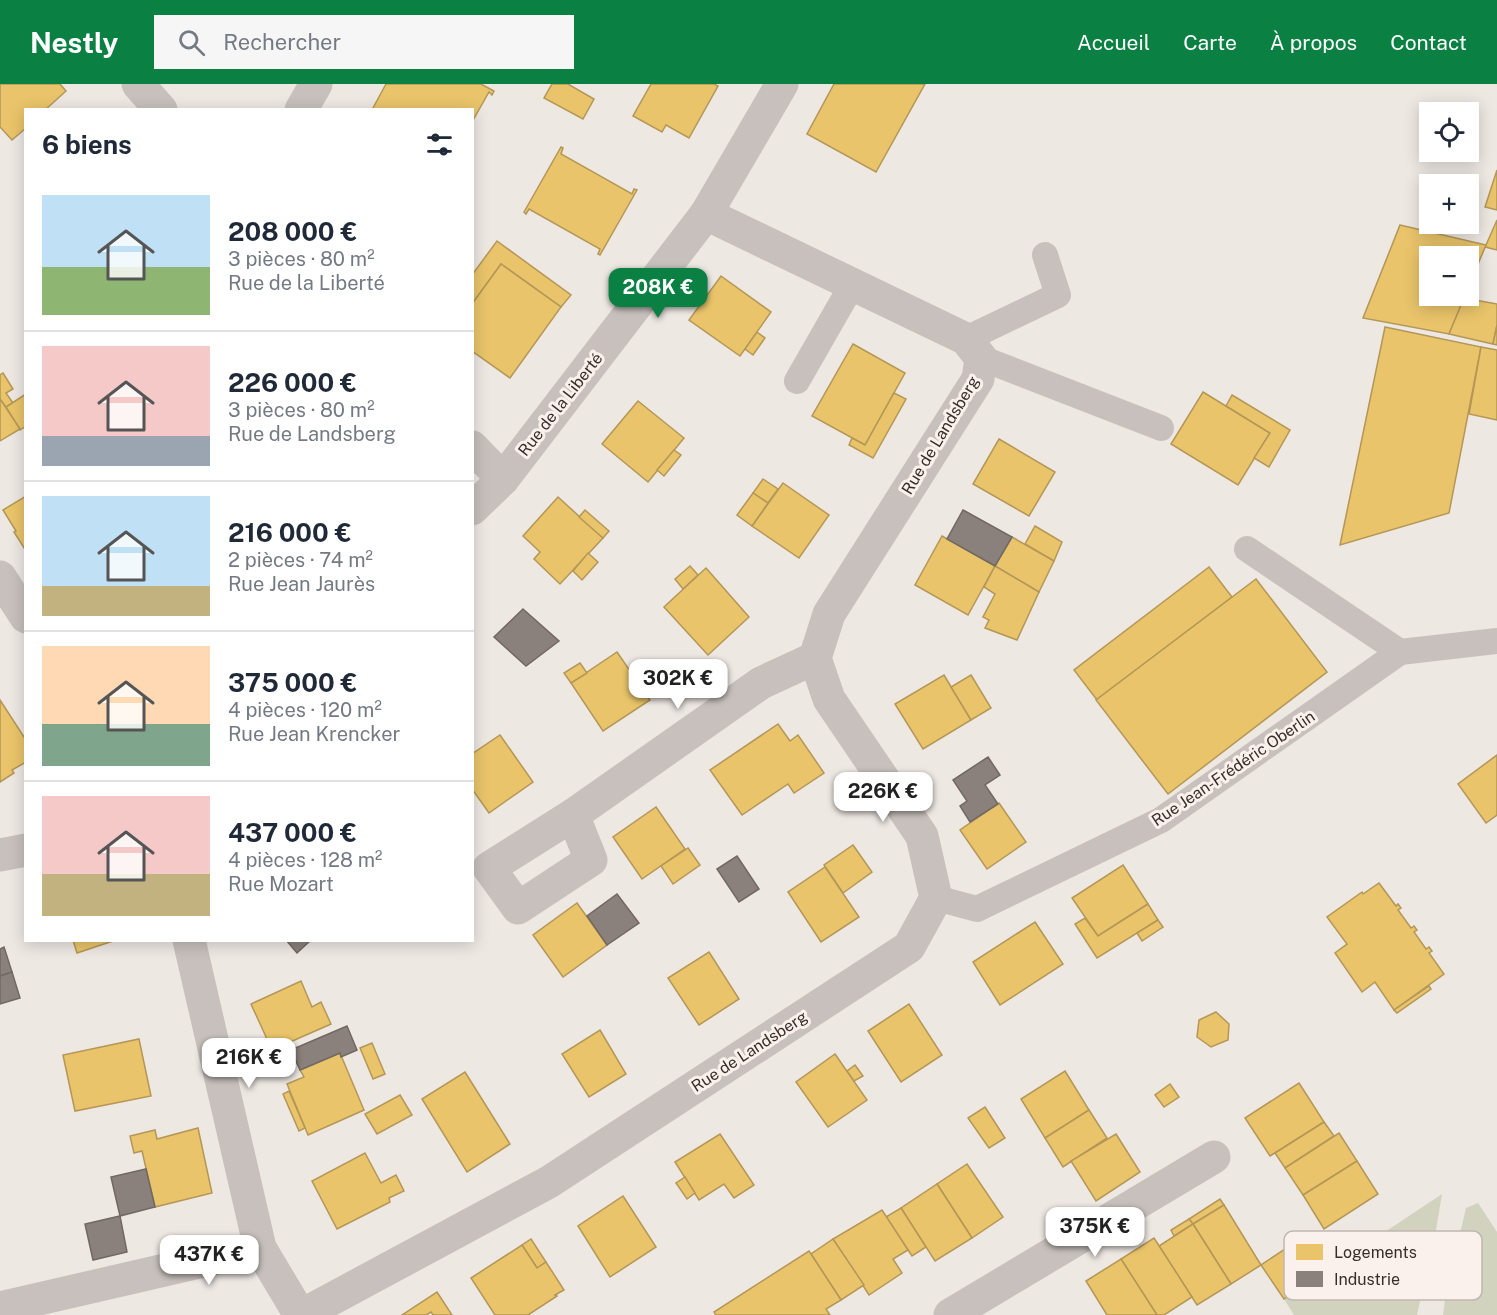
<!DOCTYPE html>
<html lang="fr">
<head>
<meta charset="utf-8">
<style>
	body { margin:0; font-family:"Public Sans",sans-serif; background:#f6f6f7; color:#1f2937; height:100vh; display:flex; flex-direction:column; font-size:22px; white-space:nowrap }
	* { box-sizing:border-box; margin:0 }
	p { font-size:20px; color:#747a83 }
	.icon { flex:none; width:33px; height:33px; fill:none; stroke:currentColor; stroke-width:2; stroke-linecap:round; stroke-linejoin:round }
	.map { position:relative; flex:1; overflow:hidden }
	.sheet { position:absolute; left:24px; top:24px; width:450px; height:834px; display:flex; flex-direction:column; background:#fff; border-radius:0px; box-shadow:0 3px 15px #0003 }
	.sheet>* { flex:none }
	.buttons { position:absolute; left:1419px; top:18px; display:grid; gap:12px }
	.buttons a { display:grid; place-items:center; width:60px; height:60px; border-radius:0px; background:#fff; box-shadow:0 3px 15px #0003; font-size:30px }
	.price { position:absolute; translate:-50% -51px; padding:0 14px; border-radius:12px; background:#fff; color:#222; font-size:20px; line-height:39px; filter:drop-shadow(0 2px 3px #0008) }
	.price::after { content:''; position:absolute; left:50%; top:36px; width:18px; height:14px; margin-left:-9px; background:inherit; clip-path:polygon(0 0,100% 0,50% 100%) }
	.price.on { background:#0b8043; color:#fff }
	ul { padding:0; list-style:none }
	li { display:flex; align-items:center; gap:18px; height:150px; padding:0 18px }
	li+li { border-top:2px solid #e0e1e3 }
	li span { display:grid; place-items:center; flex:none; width:168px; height:120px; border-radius:0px; color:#555 }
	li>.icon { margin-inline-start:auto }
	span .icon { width:72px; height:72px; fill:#fffc; stroke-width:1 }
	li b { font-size:26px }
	h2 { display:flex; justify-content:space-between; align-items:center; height:72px; padding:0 18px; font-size:26px }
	header { display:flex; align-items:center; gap:36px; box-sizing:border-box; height:84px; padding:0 30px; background:#0b8043; color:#fff }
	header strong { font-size:28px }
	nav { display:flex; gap:33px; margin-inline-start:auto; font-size:21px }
	.search { width:420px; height:54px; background:#f6f6f7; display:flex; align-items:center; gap:15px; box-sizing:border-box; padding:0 21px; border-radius:0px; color:#747a83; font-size:22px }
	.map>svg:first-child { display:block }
</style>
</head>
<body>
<header>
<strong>Nestly</strong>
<div class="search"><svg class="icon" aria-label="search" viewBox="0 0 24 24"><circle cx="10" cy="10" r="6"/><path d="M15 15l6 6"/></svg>Rechercher</div>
<nav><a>Accueil</a><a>Carte</a><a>À propos</a><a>Contact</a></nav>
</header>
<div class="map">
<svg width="1497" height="1231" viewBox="0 0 1497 1231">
	<rect width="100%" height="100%" fill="#eee8e3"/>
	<g fill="#d1d3be">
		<path d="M1442,1110L1436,1146L1417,1231H1294L1284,1215Z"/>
		<path d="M1478,1119L1497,1148V1231H1443L1450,1178L1460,1150L1466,1124Z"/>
	</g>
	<g fill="#e9c46a" stroke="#b49757" stroke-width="1.5">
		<path d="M0,0H60L66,7L45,26H26V44L12,56L0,43Z"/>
		<path d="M386,0H481L494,7L492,11L489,8L472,38V26H376L373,24Z"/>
		<path d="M552,0H568L594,15L583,35L544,14Z"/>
		<path d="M651,0H714L718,2L689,54L666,41L662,48L633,32Z"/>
		<path d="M834,0H925L876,88L807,50Z"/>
		<path d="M561,63L563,64L561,70L632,110L634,105L637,106L600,171L598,170L600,165L529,125L526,130L524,128Z"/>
		<path d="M1497,86V126L1485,123Z"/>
		<path d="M1497,136V166L1485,163L1486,161Z"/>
		<path d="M1400,141L1486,161L1468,204V172H1430V212H1465L1449,250L1363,234Z"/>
		<path d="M497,157L571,211L561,223L501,180L472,220V191Z"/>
		<path d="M501,180L561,223L510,294L472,267V220Z"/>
		<path d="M721,192L771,228L740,272L689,236Z"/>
		<path d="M1464,214L1497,220V241L1493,260L1449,250Z"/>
		<path d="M1497,241V261L1493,260Z"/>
		<path d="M1385,243L1481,263L1449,429L1340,461Z"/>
		<path d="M757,248L765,254L753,271L745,265Z"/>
		<path d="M853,260L905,289L865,361L812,332Z"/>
		<path d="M1481,263L1497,266V336L1469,330Z"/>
		<path d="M3,289L13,305L6,309L13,319L6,323L0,315V291Z"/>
		<path d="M1203,308L1270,349L1238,401L1171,360Z"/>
		<path d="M894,309L906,315L873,374L849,361L852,354L865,361Z"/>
		<path d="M26,310V342L20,346L6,323Z"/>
		<path d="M1232,311L1290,346L1269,383L1254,374L1270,349L1226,322Z"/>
		<path d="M0,315L20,345L0,357Z"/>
		<path d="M638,317L684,354L648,398L602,360Z"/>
		<path d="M999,355L1055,388L1029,432L973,400Z"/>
		<path d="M674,366L681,371L664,392L657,386Z"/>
		<path d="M763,395L778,405L768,419L753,409Z"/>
		<path d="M783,399L829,431L799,474L752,442Z"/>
		<path d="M753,409L768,419L752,442L737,431Z"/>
		<path d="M26,412V467L14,448L16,447L3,426Z"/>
		<path d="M558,413L603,454L560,500L534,475L540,468L523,452Z"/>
		<path d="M585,426L609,447L603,454L579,433Z"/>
		<path d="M1035,442L1062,458L1054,477L1025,460Z"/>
		<path d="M942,452L995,482L968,531L915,501Z"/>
		<path d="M1012,453L1054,477L1039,508L995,482Z"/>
		<path d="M588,469L598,478L582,496L573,487Z"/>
		<path d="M690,482L698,491L683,505L675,495Z"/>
		<path d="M995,482L1039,508L1017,556L985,544L989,536L983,533L995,510L984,503Z"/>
		<path d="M1209,483L1232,513L1097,616L1074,586Z"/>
		<path d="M706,484L749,533L708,571L664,523Z"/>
		<path d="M1256,495L1327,588L1168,710L1096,616Z"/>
		<path d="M617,568L650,616L603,647L571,599Z"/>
		<path d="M580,579L587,589L571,599L564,589Z"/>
		<path d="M944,591L971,636L923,665L895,620Z"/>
		<path d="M971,591L991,624L971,636L951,603Z"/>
		<path d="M0,616L26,656V678L12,686L14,689L0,698Z"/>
		<path d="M778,640L790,657L798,651L824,689L794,709L788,700L742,731L710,686Z"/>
		<path d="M500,651L533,698L489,729L472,705V670Z"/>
		<path d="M1497,671V731L1486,739L1458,700Z"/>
		<path d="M999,719L1026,758L987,785L960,746Z"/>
		<path d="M656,723L685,765L642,795L613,753Z"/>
		<path d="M853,761L872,788L843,809L824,781Z"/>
		<path d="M688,764L700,781L673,800L661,782Z"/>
		<path d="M1123,781L1148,820L1098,852L1072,814Z"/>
		<path d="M825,783L859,833L821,858L788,808Z"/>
		<path d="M1379,799L1396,822L1398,820L1401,824L1398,826L1411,844L1414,842L1417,846L1414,848L1426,865L1429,863L1432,867L1429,869L1444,890L1394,926L1375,898L1362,908L1335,869L1347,860L1327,833L1362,808L1363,810Z"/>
		<path d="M577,819L607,861L563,893L533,851Z"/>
		<path d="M1148,820L1158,836L1097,874L1075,840L1085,834L1098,852Z"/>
		<path d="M1158,836L1163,843L1142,857L1137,849Z"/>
		<path d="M1035,838L1063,880L1000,921L973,878Z"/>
		<path d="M73,856H116L77,869Z"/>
		<path d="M709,868L739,915L699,941L668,894Z"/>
		<path d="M301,897L312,923L321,918L331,940L272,966L251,920Z"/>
		<path d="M1429,902L1431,905L1397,929L1394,926Z"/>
		<path d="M909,920L942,971L901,998L868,947Z"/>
		<path d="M1216,928L1229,940L1228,956L1211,963L1197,953L1199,936Z"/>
		<path d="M600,946L626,990L589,1013L562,970Z"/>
		<path d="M139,955L151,1012L75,1027L63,971Z"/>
		<path d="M372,959L385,990L373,995L360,964Z"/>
		<path d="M340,969L364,1026L308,1051L287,1000L304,993L300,986Z"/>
		<path d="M835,970L867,1016L828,1043L796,998Z"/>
		<path d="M855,981L863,992L854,997L847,987Z"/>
		<path d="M1065,987L1089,1026L1045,1054L1021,1015Z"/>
		<path d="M465,988L510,1060L467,1088L422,1015Z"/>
		<path d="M1299,999L1324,1038L1270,1072L1245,1034Z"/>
		<path d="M1170,1000L1179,1013L1164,1023L1155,1011Z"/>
		<path d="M289,1007L305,1044L299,1047L283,1010Z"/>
		<path d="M400,1011L412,1031L377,1050L365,1030Z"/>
		<path d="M985,1023L1005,1054L989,1064L968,1034Z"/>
		<path d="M1089,1026L1107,1054L1063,1083L1045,1054Z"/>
		<path d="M1324,1038L1334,1052L1285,1084L1275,1069Z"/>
		<path d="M198,1044L212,1109L155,1123L142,1067L134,1069L130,1052L155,1046L157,1055Z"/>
		<path d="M1339,1049L1357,1077L1303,1111L1285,1084Z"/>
		<path d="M720,1050L754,1101L734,1114L724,1100L699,1116L675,1078Z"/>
		<path d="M1116,1050L1140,1088L1096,1117L1071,1077Z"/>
		<path d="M365,1069L381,1099L396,1091L404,1107L389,1114L390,1118L337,1145L312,1097Z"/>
		<path d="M1357,1077L1378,1110L1324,1145L1303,1111Z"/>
		<path d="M967,1080L1003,1133L972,1154L937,1100Z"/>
		<path d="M685,1093L695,1109L687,1115L676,1099Z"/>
		<path d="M937,1100L972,1154L935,1177L901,1124Z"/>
		<path d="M623,1112L656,1163L610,1193L578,1142Z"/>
		<path d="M1220,1115L1224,1121L1193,1140L1189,1135Z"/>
		<path d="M1224,1121L1261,1181L1231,1200L1193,1140Z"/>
		<path d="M901,1124L926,1163L912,1172L886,1133Z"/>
		<path d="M882,1126L908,1166L893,1175L902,1189L869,1211L833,1155Z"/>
		<path d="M1189,1135L1193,1140L1174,1152L1171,1146Z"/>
		<path d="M1193,1140L1231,1200L1197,1221L1159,1162Z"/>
		<path d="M1327,1150L1344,1175L1284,1215L1261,1181L1294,1159L1300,1168Z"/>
		<path d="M1154,1154L1192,1213L1164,1231H1157L1121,1175Z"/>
		<path d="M531,1155L546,1178L537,1184L522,1161Z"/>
		<path d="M833,1155L864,1201L841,1216L811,1170Z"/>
		<path d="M522,1161L537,1184L546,1178L564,1206L555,1211L557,1212L528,1231H495L471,1194Z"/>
		<path d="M809,1167L841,1216L826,1225L830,1231H716L714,1228Z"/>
		<path d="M1121,1175L1157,1231H1107L1086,1197Z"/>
		<path d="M437,1208L452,1231H433L431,1228L426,1231H402Z"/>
	</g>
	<g fill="#8a817c" stroke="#716863" stroke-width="1.5">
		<path d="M963,426L1012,453L995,482L947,455Z"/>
		<path d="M523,525L559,557L526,582L494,553Z"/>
		<path d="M988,673L1000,691L985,701L998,720L970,738L960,722L967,717L953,696Z"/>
		<path d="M737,772L759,805L739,818L717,785Z"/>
		<path d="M617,810L639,839L607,861L587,832Z"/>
		<path d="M286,856H311L297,869Z"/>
		<path d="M4,863L12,888L0,892V865Z"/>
		<path d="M12,888L20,914L0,920V892Z"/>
		<path d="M347,942L357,966L341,973L340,969L300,986L291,966Z"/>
		<path d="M146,1085L155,1123L120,1132L111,1093Z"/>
		<path d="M120,1132L127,1168L93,1176L85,1140Z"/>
	</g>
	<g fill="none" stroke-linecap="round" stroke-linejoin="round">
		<g stroke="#c7c0bc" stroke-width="26">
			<path d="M966,255L1058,211L1045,171"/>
			<path d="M981,274L1161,344"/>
			<path d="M797,297L852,201"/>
			<path d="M1247,465L1400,568"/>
			<path d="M936,814L977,825L1161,736L1400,568L1497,557"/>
		</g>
		<g stroke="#c7c0bc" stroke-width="33">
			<path d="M138,0L161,26"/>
			<path d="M301,26L316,0"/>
			<path d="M472,363L503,395"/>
			<path d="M472,425L503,395L706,130L782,0"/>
			<path d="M0,493L26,533"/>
			<path d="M573,731L761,599L815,574"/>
			<path d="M573,731L591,776L518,824L489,784Z"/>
			<path d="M0,771L26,766"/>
			<path d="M189,856L260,1164L300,1231"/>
			<path d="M0,1224L260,1164"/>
			<path d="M302,1231L549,1098L909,863L936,814L922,752L829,615L815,574L829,530L978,295L981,274L966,255L706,130"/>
			<path d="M950,1231L1214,1073"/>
		</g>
	</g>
	<g text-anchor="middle" stroke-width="6" stroke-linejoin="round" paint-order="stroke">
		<g font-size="16" fill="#382d2a" stroke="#faf1ec">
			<text transform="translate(560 320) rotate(-52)" y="6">Rue de la Liberté</text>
			<text transform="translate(940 351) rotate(-59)" y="6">Rue de Landsberg</text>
			<text transform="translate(1233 684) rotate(-34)" y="6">Rue Jean-Frédéric Oberlin</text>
			<text transform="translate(749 967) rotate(-33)" y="6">Rue de Landsberg</text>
		</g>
	</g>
	<rect x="1284" y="1147" width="198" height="69" rx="9" fill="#faf1ec" stroke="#c0b6b2" stroke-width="1.5"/>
	<rect x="1296" y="1160" width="27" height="16" fill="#e9c46a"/>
	<rect x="1296" y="1187" width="27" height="16" fill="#8a817c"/>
	<g font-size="16" fill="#382d2a">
		<text x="1334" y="1174">Logements</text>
		<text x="1334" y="1201">Industrie</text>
	</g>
</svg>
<div class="buttons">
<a><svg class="icon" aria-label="locate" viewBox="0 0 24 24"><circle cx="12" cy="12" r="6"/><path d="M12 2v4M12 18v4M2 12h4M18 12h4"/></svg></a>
<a>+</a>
<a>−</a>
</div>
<b class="price on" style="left:658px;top:235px">208K €</b>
<b class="price" style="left:678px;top:626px">302K €</b>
<b class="price" style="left:883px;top:739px">226K €</b>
<b class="price" style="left:249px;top:1005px">216K €</b>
<b class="price" style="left:1095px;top:1174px">375K €</b>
<b class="price" style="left:209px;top:1202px">437K €</b>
<section class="sheet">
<h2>6 biens<svg class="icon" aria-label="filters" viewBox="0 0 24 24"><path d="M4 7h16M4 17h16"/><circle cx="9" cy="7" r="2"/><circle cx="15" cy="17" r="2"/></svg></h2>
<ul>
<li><span style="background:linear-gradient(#bfe0f5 60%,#8fb573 0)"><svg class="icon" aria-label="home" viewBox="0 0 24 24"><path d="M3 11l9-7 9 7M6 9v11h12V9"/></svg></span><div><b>208 000 €</b><p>3 pièces · 80 m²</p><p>Rue de la Liberté</p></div></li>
<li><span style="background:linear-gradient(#f6c9c9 75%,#9aa5b1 0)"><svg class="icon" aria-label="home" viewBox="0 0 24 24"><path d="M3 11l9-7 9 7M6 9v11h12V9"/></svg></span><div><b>226 000 €</b><p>3 pièces · 80 m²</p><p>Rue de Landsberg</p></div></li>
<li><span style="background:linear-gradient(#bfe0f5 75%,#c2b280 0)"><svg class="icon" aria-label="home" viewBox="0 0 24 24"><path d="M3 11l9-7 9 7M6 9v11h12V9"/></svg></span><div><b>216 000 €</b><p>2 pièces · 74 m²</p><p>Rue Jean Jaurès</p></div></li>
<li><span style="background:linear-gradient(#ffd9b3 65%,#7fa58c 0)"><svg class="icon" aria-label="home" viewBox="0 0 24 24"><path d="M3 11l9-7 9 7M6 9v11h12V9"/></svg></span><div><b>375 000 €</b><p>4 pièces · 120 m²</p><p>Rue Jean Krencker</p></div></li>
<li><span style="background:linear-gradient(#f6c9c9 65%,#c2b280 0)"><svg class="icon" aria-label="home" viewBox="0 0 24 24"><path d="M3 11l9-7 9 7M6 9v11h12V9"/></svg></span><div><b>437 000 €</b><p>4 pièces · 128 m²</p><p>Rue Mozart</p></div></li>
</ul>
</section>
</div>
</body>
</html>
